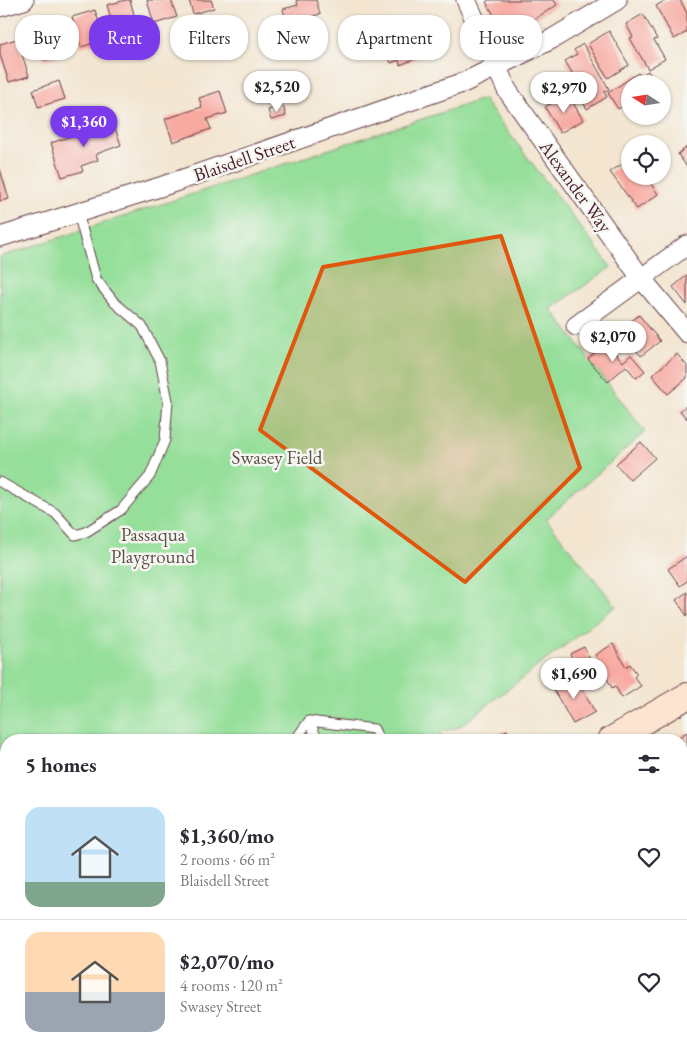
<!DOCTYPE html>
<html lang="en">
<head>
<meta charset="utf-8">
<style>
	body { margin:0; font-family:"EB Garamond",serif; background:#f2f2f3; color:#2b2b33; height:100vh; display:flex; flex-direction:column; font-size:19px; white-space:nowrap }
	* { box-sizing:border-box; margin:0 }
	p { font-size:16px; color:#7c7c81 }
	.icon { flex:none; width:28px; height:28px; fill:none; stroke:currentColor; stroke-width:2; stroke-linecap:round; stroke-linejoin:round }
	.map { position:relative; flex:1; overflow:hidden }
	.panel { position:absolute; left:0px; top:734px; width:688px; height:321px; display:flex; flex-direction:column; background:#fff; border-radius:20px 20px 0 0; box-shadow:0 1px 4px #0004 }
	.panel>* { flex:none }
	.hud { position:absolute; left:15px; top:15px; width:658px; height:45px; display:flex; gap:10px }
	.needle { width:32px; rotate:282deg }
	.buttons { position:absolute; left:621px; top:75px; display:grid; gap:10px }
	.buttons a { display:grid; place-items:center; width:50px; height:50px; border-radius:50%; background:#fff; box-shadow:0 1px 4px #0004; font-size:25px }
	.price { position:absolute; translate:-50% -42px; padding:0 11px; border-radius:18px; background:#fff; color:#222; font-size:16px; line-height:32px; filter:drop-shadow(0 1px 2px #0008) }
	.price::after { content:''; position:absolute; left:50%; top:30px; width:15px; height:11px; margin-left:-8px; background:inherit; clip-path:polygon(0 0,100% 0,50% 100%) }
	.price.selected { background:#7c3aed; color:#fff }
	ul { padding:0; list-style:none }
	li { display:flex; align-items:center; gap:15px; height:125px; padding:0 25px }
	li+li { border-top:1px solid #e1e1e2 }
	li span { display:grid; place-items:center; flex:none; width:140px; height:100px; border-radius:15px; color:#555 }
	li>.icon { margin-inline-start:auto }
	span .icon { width:60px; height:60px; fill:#fffc; stroke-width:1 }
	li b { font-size:21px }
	h2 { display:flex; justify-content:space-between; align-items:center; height:60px; padding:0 25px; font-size:21px }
	.chip { padding:0 18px; border-radius:20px; background:#fff; box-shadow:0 1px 4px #0004; font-size:18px; line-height:45px }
	.chip.selected { background:#7c3aed; color:#fff }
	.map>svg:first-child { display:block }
</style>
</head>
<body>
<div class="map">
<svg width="687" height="1054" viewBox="0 0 687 1054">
	<rect width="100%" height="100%" fill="#f6f6f2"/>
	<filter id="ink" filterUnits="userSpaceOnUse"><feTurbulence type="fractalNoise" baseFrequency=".02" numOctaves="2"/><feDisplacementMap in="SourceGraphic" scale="10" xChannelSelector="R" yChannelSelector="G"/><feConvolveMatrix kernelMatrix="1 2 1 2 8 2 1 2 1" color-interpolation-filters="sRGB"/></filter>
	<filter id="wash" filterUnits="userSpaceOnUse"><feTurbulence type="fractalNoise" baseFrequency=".0096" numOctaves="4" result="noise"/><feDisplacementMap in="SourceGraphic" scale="20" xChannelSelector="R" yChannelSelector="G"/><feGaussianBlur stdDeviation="1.12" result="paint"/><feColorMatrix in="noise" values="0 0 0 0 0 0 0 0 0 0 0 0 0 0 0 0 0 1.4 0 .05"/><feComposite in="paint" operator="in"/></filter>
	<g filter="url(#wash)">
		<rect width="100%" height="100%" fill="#f3e5d0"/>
		<path fill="#95df9a" stroke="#707f62" d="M483,99L611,267L551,309L645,432L546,519L616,606L459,727L440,732L444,740H6V842L0,844V257Z"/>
		<g id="blocks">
			<g fill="#f8a9a0">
				<path d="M126,0H130L138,29L116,36L107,5Z"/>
				<path d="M147,0H171L177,17L154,24Z"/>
				<path d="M189,0H211L214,8L193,14Z"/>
				<path d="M296,0H316L320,14L302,19L304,23L288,28L283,9L298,5Z"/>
				<path d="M489,0H554L557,5L507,36L486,2Z"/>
				<path d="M666,0H680L687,13V32L674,39L656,6Z"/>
				<path d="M95,10L104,40L81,47L72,17Z"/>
				<path d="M643,14L657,39L654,40L665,59L648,69L630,38L633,37L626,24Z"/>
				<path d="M57,23L66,54L44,60L35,29Z"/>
				<path d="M420,23L429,47L418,52L420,57L400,65L399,60L391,63L386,51L396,48L391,35Z"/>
				<path d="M609,31L629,65L608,78L588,44Z"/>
				<path d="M17,39L29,76L9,82L0,55V44Z"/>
				<path d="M583,44L609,89L604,92L607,97L587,109L575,89L580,86L565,61L577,54L574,50Z"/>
				<path d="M648,71L656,84H630V102L618,109L608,93L638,73L640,76Z"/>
				<path d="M59,81L65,99L38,107L33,90Z"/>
				<path d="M220,91L227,113L207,119L211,129L173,142L165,119L202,107L199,98Z"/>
				<path d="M568,94L583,120L560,133L545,107Z"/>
				<path d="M283,106L286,116L271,120L268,110Z"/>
				<path d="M113,122L121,145L96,154L98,160L81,166L83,171L62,177L51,143Z"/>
				<path d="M687,147V167L678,154Z"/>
				<path d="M630,159V176H645L658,194L637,209L610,172Z"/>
				<path d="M0,169L9,199L0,201Z"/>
				<path d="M687,275V305L673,287Z"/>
				<path d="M639,315L660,341L641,356L620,330Z"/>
				<path d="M606,343L623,362L631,355L645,371L636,378L626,366L608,382L588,359Z"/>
				<path d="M677,354L687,366V378L668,394L652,375Z"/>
				<path d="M687,405V419L680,411Z"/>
				<path d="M641,442L655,458L630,480L616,464Z"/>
				<path d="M687,556V581L680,586L668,569Z"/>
				<path d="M687,592V616L676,600Z"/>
				<path d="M613,644L626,667L630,664L637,674L634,677L641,686L622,698L615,686L612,688L595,655Z"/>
				<path d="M584,647L593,665L579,672L570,654Z"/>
				<path d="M574,675L595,712L573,724L552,687Z"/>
				<path d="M507,730L512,740H487Z"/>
				<path d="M687,732V750L679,737Z"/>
				<path d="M681,872L687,880V893L681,897Z"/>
				<path d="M687,1043V1054H670L681,1049Z"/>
				<path d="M173,1049H212L197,1054H175Z"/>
				<path d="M525,1049H582L585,1054H523L522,1050Z"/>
			</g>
		</g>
	</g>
	<g filter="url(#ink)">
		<use href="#blocks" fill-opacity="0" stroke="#633d44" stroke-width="1"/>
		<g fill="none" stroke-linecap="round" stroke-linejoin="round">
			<defs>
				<g id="lane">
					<path d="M0,482L55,513L75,535L86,532L121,510L150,476L165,440L168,401L160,361L142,326L114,302L96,279L78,213"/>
					<path d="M309,721L318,740"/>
					<path d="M295,740L309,721L374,729L379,740"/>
					<path d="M142,1049L145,1054"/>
					<path d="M355,1049L357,1054"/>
					<path d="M296,1054L320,1049"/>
				</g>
				<g id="street">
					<path d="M466,0L507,90L641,278L687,333"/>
					<path d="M0,7L24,0"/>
					<path d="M0,237L163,186L465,82L552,39L617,0"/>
					<path d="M576,326L687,245"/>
					<path d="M681,930L687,927"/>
					<path d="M681,958L687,968"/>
					<path d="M425,1054L438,1049"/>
				</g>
				<g id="secondary">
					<path d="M611,740L687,696"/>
					<path d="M0,962L6,961"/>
				</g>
			</defs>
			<use href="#lane" stroke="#633d44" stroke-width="11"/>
			<use href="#street" stroke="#633d44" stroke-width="21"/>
			<use href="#secondary" stroke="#633d44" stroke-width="28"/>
			<use href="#lane" stroke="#fff" stroke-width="9"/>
			<use href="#street" stroke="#fff" stroke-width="19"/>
			<use href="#secondary" stroke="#fde4d1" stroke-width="26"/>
		</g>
	</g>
	<path fill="#e0560e" fill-opacity="0.2" stroke="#e0560e" stroke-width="4" stroke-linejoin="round" d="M501,236L580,468L465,582L260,430L323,267Z"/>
	<g text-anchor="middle" stroke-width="5" stroke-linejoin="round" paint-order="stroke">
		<g font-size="19" fill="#4a1f2b" stroke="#f6f6f2">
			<text transform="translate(244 158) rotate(-19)" y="7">Blaisdell Street</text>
			<text transform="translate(576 186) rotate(54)" y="7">Alexander Way</text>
		</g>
		<g font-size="19" fill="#5d4f47" stroke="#f6f6f2">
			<text x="277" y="464">Swasey Field</text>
			<text x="153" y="541">Passaqua<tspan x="153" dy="22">Playground</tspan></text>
		</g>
	</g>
</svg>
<div class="buttons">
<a><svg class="needle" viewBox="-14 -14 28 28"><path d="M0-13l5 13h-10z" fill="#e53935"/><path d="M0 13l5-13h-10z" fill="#7c7c81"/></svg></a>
<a><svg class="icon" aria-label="locate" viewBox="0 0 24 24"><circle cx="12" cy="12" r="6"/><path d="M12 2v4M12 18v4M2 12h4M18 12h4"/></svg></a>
</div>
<b class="price" style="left:277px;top:113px">$2,520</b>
<b class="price" style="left:564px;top:114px">$2,970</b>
<b class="price selected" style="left:84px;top:148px">$1,360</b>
<b class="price" style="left:613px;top:363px">$2,070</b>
<b class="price" style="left:574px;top:700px">$1,690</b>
<div class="hud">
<a class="chip">Buy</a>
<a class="chip selected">Rent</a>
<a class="chip">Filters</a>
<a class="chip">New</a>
<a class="chip">Apartment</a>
<a class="chip">House</a>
</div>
<section class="panel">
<h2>5 homes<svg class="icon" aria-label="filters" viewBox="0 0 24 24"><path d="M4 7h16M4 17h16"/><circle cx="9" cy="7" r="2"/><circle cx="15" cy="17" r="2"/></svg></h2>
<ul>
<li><span style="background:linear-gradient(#bfe0f5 75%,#7fa58c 0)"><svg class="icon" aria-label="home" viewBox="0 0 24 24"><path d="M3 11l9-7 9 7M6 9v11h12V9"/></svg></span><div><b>$1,360/mo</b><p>2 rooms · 66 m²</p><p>Blaisdell Street</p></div><svg class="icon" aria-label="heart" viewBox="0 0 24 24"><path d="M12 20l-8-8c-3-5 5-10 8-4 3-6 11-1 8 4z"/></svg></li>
<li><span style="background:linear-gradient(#ffd9b3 60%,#9aa5b1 0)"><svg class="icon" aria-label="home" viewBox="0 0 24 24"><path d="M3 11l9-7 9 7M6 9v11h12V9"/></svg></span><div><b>$2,070/mo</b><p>4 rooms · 120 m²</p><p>Swasey Street</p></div><svg class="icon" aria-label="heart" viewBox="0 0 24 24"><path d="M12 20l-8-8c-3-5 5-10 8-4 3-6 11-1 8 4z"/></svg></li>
</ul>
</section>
</div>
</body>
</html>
